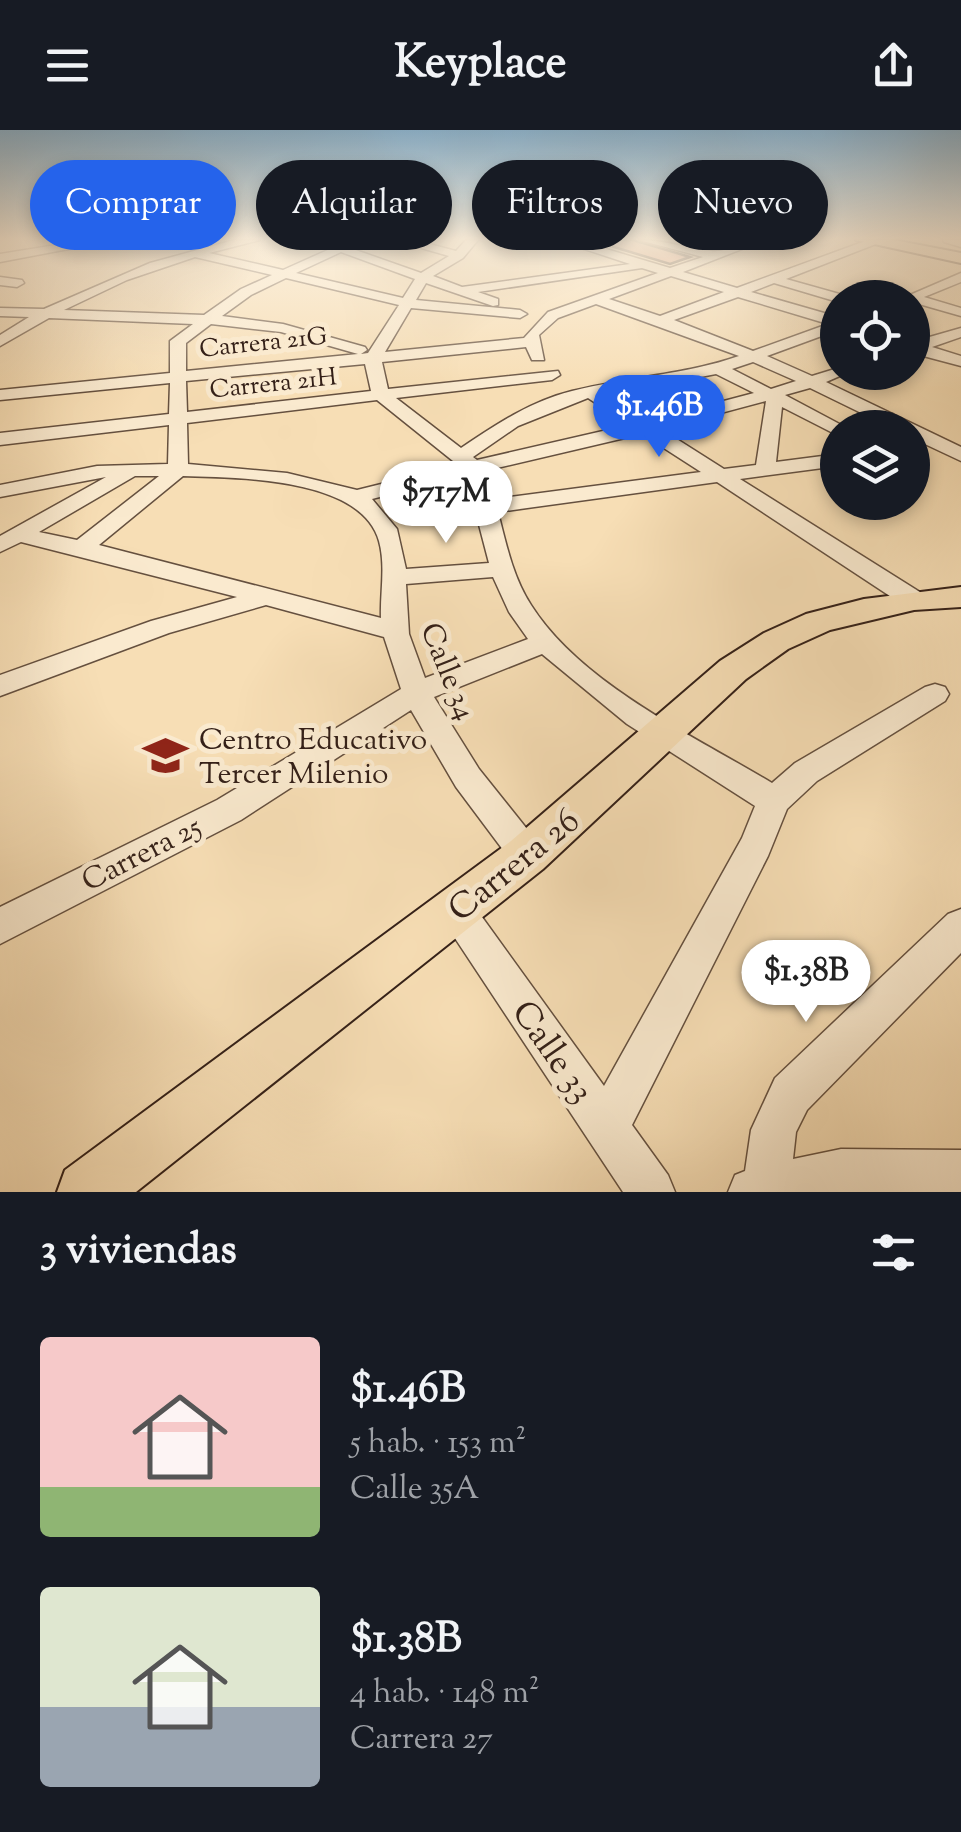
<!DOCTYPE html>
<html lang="es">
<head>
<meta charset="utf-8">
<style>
	body { margin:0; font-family:"Sorts Mill Goudy",serif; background:#20242c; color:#f1f3f6; height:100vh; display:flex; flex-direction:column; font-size:38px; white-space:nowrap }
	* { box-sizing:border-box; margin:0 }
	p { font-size:32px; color:#9ea1a6 }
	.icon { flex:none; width:55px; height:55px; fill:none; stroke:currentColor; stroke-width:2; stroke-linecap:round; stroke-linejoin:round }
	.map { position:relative; height:1062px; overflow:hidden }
	.sheet { display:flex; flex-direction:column; background:#171b24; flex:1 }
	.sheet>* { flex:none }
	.top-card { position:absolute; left:30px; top:30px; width:902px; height:90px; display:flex; gap:20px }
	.buttons { position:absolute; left:820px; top:150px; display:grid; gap:20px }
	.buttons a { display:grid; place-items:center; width:110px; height:110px; border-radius:50%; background:#171b24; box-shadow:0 5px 15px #0003; font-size:50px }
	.price { position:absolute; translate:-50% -85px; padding:0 22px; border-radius:35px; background:#fff; color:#222; font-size:32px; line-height:65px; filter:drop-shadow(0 2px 5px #0008) }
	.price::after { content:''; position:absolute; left:50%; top:60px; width:30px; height:22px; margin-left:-15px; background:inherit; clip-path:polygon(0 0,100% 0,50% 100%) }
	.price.current { background:#2563eb; color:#fff }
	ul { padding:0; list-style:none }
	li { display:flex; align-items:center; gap:30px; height:250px; padding:0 40px }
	li span { display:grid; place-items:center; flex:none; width:280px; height:200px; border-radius:10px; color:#555 }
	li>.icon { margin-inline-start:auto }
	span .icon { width:120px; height:120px; fill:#fffc; stroke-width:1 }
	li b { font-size:42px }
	h2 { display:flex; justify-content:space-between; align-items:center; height:120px; padding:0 40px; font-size:42px }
	.tag { padding:0 35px; border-radius:45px; background:#171b24; box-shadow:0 5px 15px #0003; font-size:35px; line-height:90px }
	.tag.current { background:#2563eb; color:#fff }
	header { display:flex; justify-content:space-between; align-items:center; height:130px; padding:0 40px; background:#171b24; font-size:45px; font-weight:700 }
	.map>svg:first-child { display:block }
</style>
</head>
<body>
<header><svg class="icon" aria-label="menu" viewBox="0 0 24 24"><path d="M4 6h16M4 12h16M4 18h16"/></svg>Keyplace<svg class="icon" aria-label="share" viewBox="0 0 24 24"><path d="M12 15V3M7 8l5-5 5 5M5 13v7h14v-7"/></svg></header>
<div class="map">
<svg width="961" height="1062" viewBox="0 0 961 1062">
	<rect width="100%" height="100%" fill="#f7deb5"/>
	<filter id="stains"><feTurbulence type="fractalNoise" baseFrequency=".002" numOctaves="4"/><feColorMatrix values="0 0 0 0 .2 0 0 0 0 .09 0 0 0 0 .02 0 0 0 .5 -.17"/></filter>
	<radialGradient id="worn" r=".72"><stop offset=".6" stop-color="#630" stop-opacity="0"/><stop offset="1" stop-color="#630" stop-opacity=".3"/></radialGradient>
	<path fill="#e39a7a" stroke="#342018" stroke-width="2.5" d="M591,110H633L690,127L670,134Z"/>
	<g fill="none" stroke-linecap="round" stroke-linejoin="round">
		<defs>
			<g id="minor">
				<path d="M87,110H116L0,132V124Z"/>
				<path d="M234,110H260L209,123L283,140L330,119L327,113L363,110L350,118L421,143L449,126L393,110H414L456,121L466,110H478L463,128L433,146L462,157L630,134L557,110H576L670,138L703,127L639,110C664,110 686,118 711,121C728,123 747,110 765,110L683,142L737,158L868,110L881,112L786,149L843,165L838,172L774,153L751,162L838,187V200L767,226L812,246L838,238V242H849L826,252L961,317V331L912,308V298H892L810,258L785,265L847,298H838V303L831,302L782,277L776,332L838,324V336L740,349L923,464L927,470L923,476H905L717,352L498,382C506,414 513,447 531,475C581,554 694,606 772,653L795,633L925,557L935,554L945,557L949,564L945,571L817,651L787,679L768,726L632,995L668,1045L675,1062H623L437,781L443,769L456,764L469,769L604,956L742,708L755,676L627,594L542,524L434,567L479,639L539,714L544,725L539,736L527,740L515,736L456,657L411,580L241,690L0,814V777L217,670L401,559L384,507L266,475L169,503L0,566V545L151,491L237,467L21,412L0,422V406L106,347L0,367V355L97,336L168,334L169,295L0,315V303L169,284L170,253L0,270V260L170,243V211L193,194L49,188L0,216V205L29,187L0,186V178L44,179L150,133ZM341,122L415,149L403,168L296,143ZM195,127L272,145L241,159L204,185L64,180L127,150ZM642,138L658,143L548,182L524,208L385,222L411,178L520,188L527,184L520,180L416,170L426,153L493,176L498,175V169L478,162ZM671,146L724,162L660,186L609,169ZM286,148L399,175L368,223L361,224L367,220L365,217L283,194L222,186L251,165ZM738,167L828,194L753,221L674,190ZM596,174L739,226C685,245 626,247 572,261C531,271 495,295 461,318L396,268L552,250L560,245L558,241L388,259L382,232L526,217L532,230H544L539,205L558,188ZM211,194L281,202L358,224L186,241V213ZM753,232L796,251L771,259L732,239ZM365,234L371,261L187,282L186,251ZM716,244L754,263L648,291L606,265ZM588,268L629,295L477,330L473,327L518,296ZM377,270L458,335L357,360L287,343L188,334L187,293ZM766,271L756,335L724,339L661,299ZM642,304L701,342L495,369L484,341ZM466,345L489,433L406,439L397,399L372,369ZM135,346H159L77,410L39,402ZM183,346C237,348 361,347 379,411C386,436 380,463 381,488L99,415ZM493,447L509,482L528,509L425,548L409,504L406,454Z"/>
				<path d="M943,110H961V117L944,112Z"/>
				<path d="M961,143V152L924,167L961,178V186L912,172V168H903Z"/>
				<path d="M0,147L22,150L24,153L17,157L0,155Z"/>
				<path d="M961,198V207L932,217L961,226V236L912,223V212Z"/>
				<path d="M961,779V823L807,980L796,1002L793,1029L841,1019L961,1020V1062H728L735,1045L745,1041L751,1000L775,948L948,784Z"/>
			</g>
			<path id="major" d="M961,457V477L914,480L830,500L788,519L746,549L543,739L136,1062H57L65,1040L511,711L720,531L764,503L806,484L864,469Z"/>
			<path id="highway" d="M856,110H894L961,123V133Z"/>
		</defs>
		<use href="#minor" stroke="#65503f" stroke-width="3"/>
		<use href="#major" stroke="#342018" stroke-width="4"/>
		<use href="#highway" stroke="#342018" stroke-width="4"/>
		<use href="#minor" fill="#faeacf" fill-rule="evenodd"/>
		<use href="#major" fill="#f7deb5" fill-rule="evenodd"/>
		<use href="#highway" fill="#f7deb5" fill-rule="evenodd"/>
	</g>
	<linearGradient id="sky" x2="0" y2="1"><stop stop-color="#8bb6d4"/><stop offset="0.42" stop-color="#fbf0de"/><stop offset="1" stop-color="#fbf0de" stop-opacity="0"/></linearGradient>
	<rect width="961" height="259" fill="url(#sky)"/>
	<defs>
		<symbol id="school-bare" viewBox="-9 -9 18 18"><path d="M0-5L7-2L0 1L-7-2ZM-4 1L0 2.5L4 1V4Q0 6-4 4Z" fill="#8f2418" stroke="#faeacf" stroke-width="2.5" paint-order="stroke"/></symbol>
	</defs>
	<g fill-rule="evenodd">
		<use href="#school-bare" x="134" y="594" width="63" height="63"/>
	</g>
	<g text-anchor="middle" stroke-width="10" stroke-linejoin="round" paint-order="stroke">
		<g font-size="25" fill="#342018" stroke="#faeacf">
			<text transform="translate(263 211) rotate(-6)" y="9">Carrera 21G</text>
			<text transform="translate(273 252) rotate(-6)" y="9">Carrera 21H</text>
		</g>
		<g font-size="30" fill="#342018" stroke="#faeacf">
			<text transform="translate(449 541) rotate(68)" y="10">Calle 34</text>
			<text transform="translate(141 723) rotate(-27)" y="10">Carrera 25</text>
		</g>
		<g font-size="30" fill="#342018" stroke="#faeacf" text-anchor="start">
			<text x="199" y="619">Centro Educativo<tspan x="199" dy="34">Tercer Milenio</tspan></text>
		</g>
		<g font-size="35" fill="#342018" stroke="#faeacf">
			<text transform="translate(513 734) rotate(-39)" y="12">Carrera 26</text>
			<text transform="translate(554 921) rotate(55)" y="12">Calle 33</text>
		</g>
	</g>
	<rect width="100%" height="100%" filter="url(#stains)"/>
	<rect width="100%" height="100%" fill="url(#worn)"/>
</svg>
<div class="buttons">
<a><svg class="icon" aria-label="locate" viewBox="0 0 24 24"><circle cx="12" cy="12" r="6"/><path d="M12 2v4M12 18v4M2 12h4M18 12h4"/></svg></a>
<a><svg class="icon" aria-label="layers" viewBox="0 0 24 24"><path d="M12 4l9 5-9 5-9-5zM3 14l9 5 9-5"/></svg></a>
</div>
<b class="price current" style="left:659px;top:330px">$1.46B</b>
<b class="price" style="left:446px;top:416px">$717M</b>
<b class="price" style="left:806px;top:895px">$1.38B</b>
<div class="top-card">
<a class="tag current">Comprar</a>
<a class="tag">Alquilar</a>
<a class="tag">Filtros</a>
<a class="tag">Nuevo</a>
</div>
</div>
<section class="sheet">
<h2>3 viviendas<svg class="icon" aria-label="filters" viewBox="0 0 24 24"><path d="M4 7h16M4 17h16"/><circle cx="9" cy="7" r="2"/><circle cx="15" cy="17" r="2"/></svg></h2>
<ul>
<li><span style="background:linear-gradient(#f6c9c9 75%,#8fb573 0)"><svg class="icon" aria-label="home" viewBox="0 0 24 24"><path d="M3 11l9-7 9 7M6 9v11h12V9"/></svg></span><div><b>$1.46B</b><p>5 hab. · 153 m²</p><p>Calle 35A</p></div></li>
<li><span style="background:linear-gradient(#dfe7d0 60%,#9aa5b1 0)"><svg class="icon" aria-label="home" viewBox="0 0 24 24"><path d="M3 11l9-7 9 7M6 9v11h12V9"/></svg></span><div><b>$1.38B</b><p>4 hab. · 148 m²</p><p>Carrera 27</p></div></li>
</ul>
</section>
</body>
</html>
